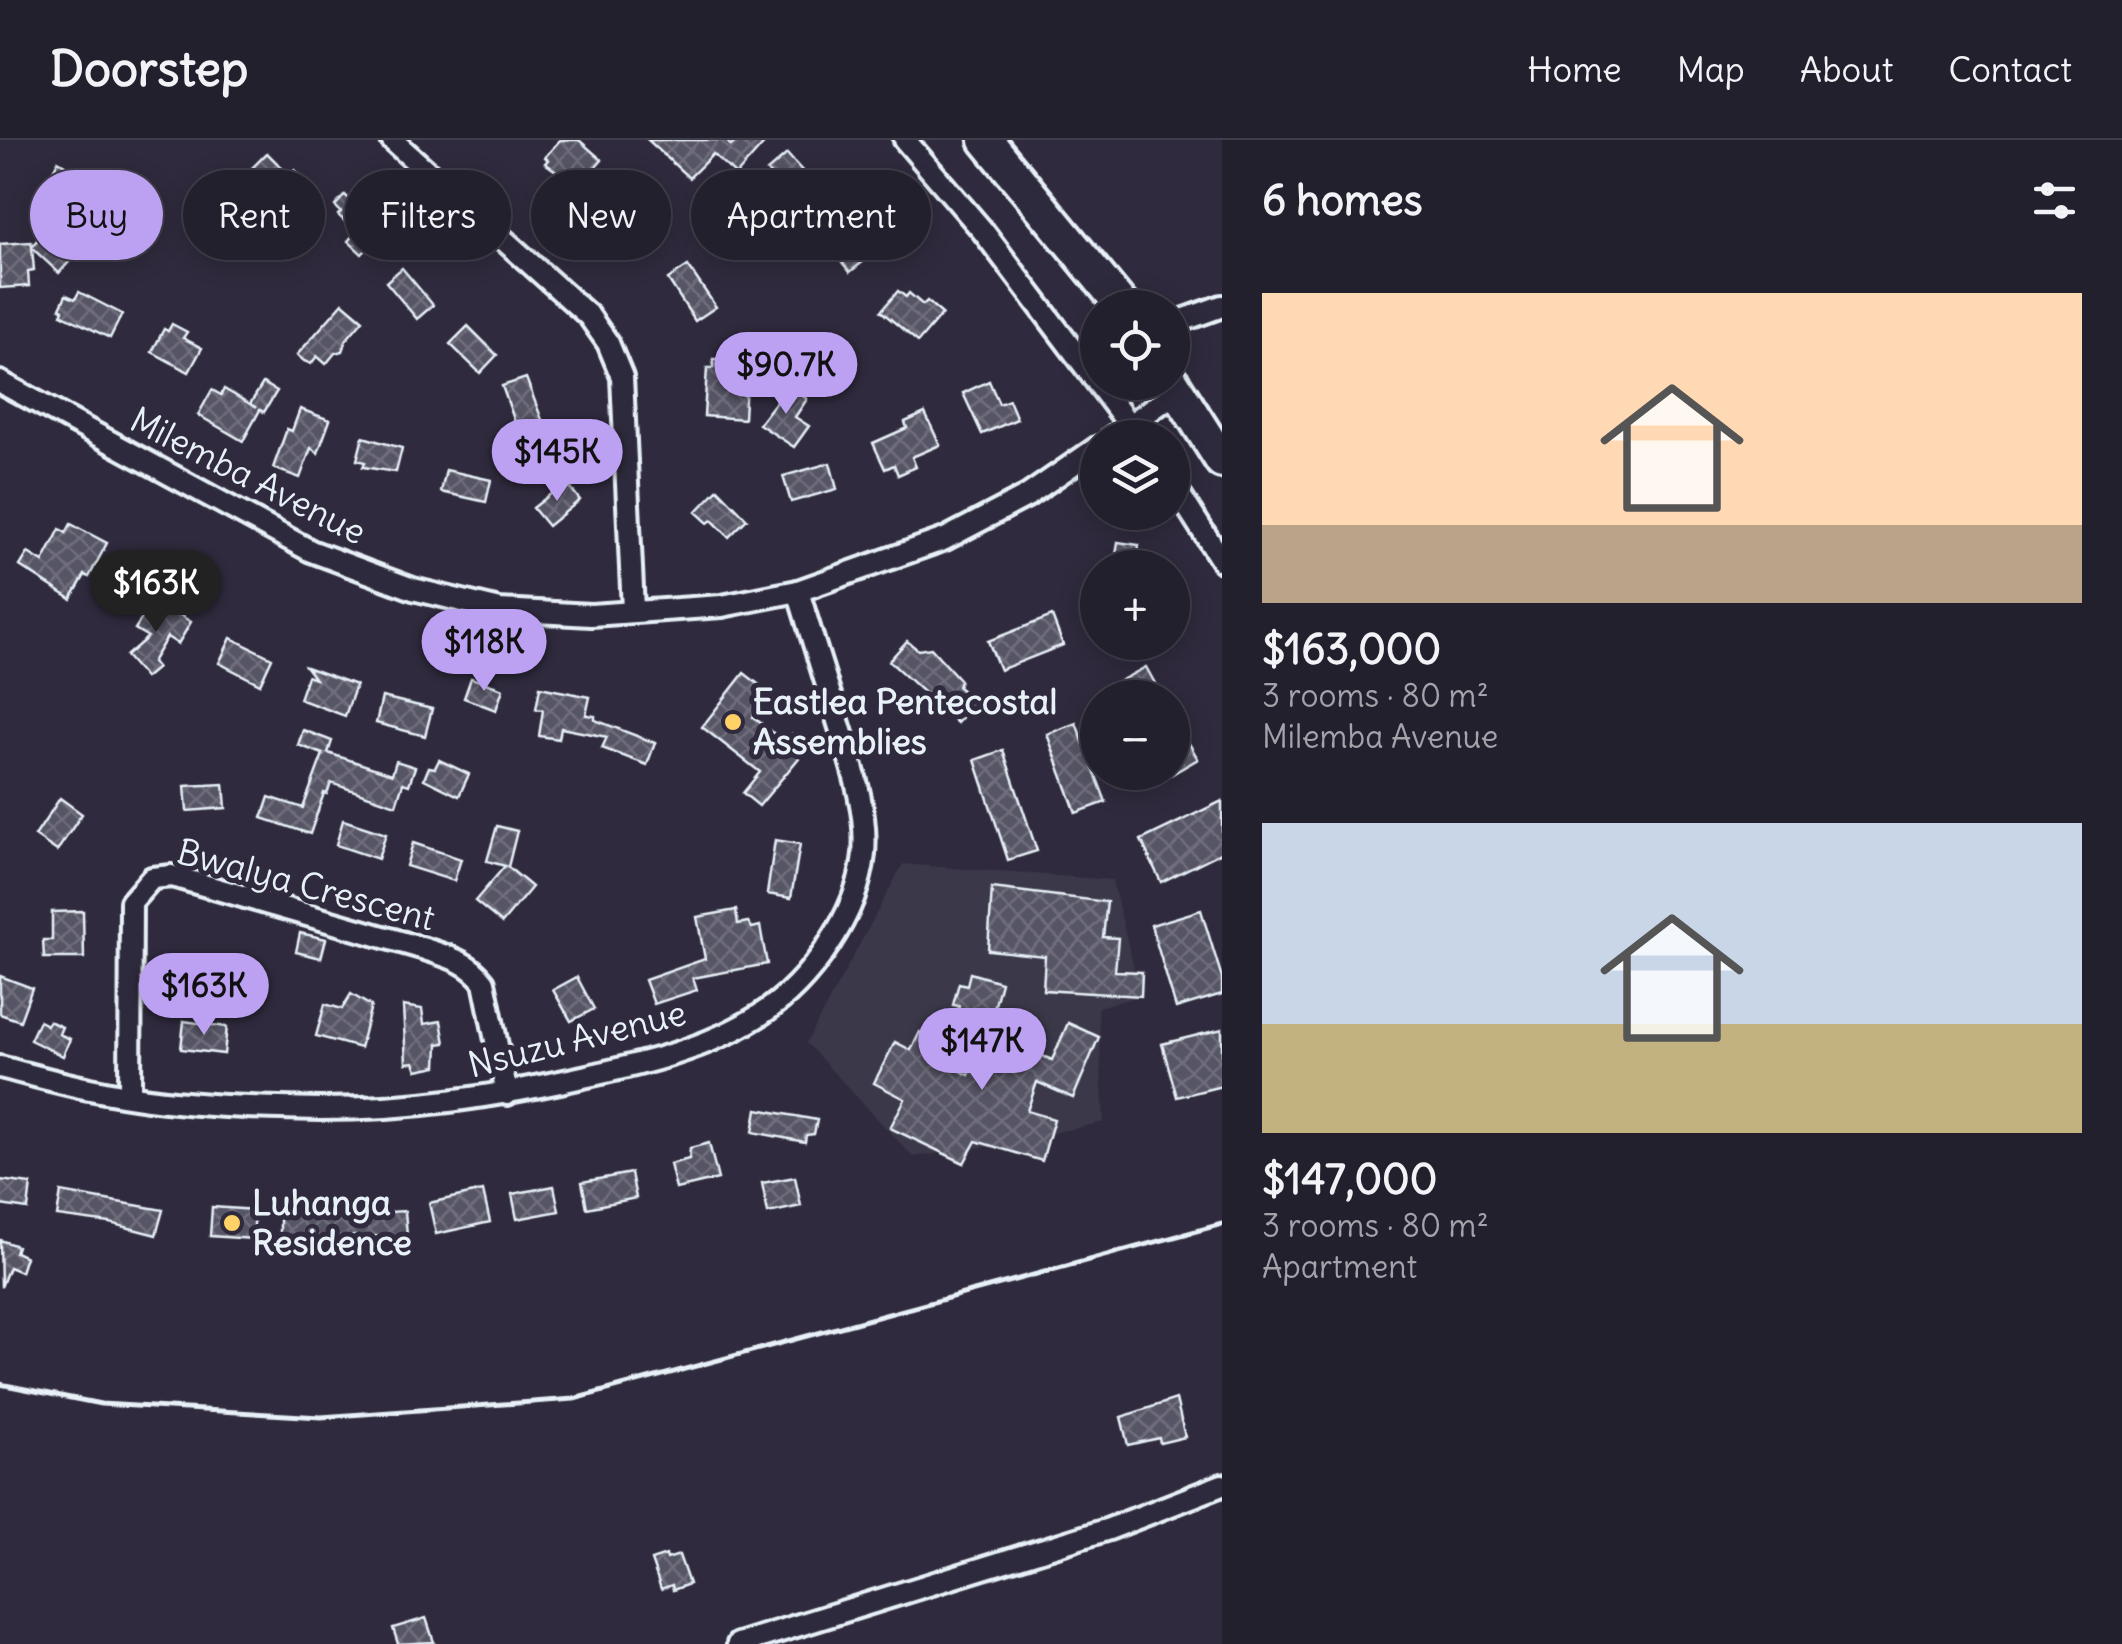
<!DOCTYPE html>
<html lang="en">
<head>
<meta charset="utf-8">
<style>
	body { margin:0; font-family:Delius,sans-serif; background:#2f2d3a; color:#f1f3f6; height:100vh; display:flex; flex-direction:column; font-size:38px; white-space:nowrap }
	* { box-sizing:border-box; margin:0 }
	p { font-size:32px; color:#a3a3aa }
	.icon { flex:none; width:55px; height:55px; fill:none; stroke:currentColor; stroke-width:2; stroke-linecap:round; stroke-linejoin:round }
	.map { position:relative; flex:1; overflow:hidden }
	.sheet { display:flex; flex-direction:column; background:#23202e; width:900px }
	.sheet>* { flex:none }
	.hud { position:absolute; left:30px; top:30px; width:950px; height:90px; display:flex; gap:20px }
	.buttons { position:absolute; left:1080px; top:150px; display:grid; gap:20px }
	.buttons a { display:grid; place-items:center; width:110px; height:110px; border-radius:50%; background:#23202e; box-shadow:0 5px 25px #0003,0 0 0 2px #403e4a; font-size:50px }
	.price { position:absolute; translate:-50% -85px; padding:0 22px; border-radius:35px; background:#bca0f2; color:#111; font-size:32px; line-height:65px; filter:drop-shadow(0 2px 5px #0008) }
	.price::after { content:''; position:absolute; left:50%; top:60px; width:30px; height:22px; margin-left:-15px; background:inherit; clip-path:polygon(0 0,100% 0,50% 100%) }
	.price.selected { background:#222; color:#fff }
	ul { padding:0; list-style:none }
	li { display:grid; align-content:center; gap:20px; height:530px; padding:0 40px }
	li span { display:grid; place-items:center; height:310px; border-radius:0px; color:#555 }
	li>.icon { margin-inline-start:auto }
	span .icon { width:180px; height:180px; fill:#fffc; stroke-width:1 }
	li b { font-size:42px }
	h2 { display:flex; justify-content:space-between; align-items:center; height:120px; padding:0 40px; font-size:42px }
	.tag { padding:0 35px; border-radius:45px; background:#23202e; box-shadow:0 5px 25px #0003,0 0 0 2px #403e4a; font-size:35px; line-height:90px }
	.tag.selected { background:#bca0f2; color:#111 }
	header { display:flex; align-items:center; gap:60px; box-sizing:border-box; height:140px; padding:0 50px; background:#23202e; border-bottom:2px solid #403e4a }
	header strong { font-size:48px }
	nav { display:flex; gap:55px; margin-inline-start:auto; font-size:35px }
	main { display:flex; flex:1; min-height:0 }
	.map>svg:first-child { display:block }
</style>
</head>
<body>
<header>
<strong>Doorstep</strong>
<nav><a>Home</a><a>Map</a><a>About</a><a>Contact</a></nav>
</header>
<main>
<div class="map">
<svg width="1222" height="1504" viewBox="0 0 1222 1504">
	<defs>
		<pattern id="building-cross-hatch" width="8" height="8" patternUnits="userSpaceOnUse" patternTransform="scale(2.5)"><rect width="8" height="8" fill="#575565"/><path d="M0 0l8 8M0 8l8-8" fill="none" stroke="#6f6e7c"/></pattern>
	</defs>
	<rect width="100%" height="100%" fill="#2f2a3d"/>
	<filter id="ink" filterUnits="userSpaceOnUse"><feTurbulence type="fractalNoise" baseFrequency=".01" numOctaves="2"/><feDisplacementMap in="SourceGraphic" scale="20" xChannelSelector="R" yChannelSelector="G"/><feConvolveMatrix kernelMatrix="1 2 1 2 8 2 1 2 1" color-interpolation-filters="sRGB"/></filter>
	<g filter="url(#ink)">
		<path fill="#3b3749" d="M903,724L1112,740L1141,856L1098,867L1104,982L993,1006L913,1017L806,903Z"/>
		<g fill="url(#building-cross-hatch)" stroke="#e8f1f8" stroke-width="2.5">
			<path d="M560,0H579L602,20L578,47L545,23L548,20L545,17Z"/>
			<path d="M648,0H726L731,6L737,0H767L736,35L713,14L689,38Z"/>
			<path d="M267,13L289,35L295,30L317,51L287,82L276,70L283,64L249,31Z"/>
			<path d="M787,14L821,52L801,69L767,31Z"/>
			<path d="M58,21L80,33L56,77L34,65Z"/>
			<path d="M621,43L654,74L630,101L617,89L623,81L603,63Z"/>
			<path d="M345,55L351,61L355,57L375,76L379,72L391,84L362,114L348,101L356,92L338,75L341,72L335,66Z"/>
			<path d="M218,68L230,76L225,83L233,88L230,93L233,95L222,113L200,98Z"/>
			<path d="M843,84L869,117L850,132L823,99Z"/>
			<path d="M49,86L78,112L59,133L32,108L34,130L28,131L29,146L0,148V104L31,102L32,106Z"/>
			<path d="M688,126L716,167L695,181L668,139Z"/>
			<path d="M402,128L433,165L417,179L386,142Z"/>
			<path d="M898,151L906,157L909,153L923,165L927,161L942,174L918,202L881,171Z"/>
			<path d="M79,152L122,174L110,198L61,174L63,170L60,168L66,155L75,159Z"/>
			<path d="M343,163L363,180L346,200L342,211L335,213L326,224L317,216L311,224L304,221L297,215Z"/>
			<path d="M172,184L187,192L183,198L202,208L189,232L152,212L164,189L168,191Z"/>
			<path d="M468,186L497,215L480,233L450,204Z"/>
			<path d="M713,219L734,220L733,240L746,241L744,279L704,276L707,228H713Z"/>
			<path d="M526,238L544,285L520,296L502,246Z"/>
			<path d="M989,241L999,264L1009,260L1017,279L982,294L963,253Z"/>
			<path d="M263,243L277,251L264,272L260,270L243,301L198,275L212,250L221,255L224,249L257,268L250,264Z"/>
			<path d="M788,246L807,259L795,277L809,286L794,307L759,284Z"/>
			<path d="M300,269L330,280L318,313L311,308L300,338L273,328L287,289L292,291Z"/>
			<path d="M925,273L940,305L912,317L916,327L898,335L894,325L885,329L873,303L907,288L905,282Z"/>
			<path d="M363,297L402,308L396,332L363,327L365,322L357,320Z"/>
			<path d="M830,323L837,349L791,362L783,336Z"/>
			<path d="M446,330L491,340L486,362L441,352Z"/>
			<path d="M566,342L580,360L548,386L533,368Z"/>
			<path d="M718,349L747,379L729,397L712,380L708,383L696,372Z"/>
			<path d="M71,384L107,403L89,437L85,435L71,459L20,426L28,413L43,422L60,389L66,393Z"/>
			<path d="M1118,402L1139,405L1136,428H1114Z"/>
			<path d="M154,459L191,482L178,504L167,497L152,522L157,528L145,538L126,516L148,497L135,489Z"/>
			<path d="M1052,476L1063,505L1000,530L988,501Z"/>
			<path d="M231,498L272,518L260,544L219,523Z"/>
			<path d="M907,501L918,510L931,508L960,540L958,547L976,562L957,583L889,521Z"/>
			<path d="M306,527L356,545L345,576L299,559L307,536L315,539Z"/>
			<path d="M1146,527L1163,558H1127L1118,542Z"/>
			<path d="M744,533L771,554L753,577L785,602L792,594L808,607L759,666L743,653L760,632L702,587Z"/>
			<path d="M471,538L503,549L496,570L464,558Z"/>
			<path d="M540,547L590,557L586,575L595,576V580L655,603L647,625L602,608L607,597L561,588L559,599L539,596L543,570L536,569Z"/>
			<path d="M382,557L432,569L425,596L376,583Z"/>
			<path d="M1172,574L1198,619L1172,634Z"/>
			<path d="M1076,583L1106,662L1076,673L1047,594Z"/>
			<path d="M303,590L332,601L328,613L392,634L396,621L415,627L409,645L403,643L396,665L331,643L327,654L324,653L310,694L262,678L269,657L303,668L323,614L298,605Z"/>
			<path d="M1003,610L1037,711L1008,720L975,620Z"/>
			<path d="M439,620L469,634L459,656L424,639L429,627L435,628Z"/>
			<path d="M224,644L226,668L187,671L185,646Z"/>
			<path d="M60,658L82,674L57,711L35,696Z"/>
			<path d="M1222,661V712L1161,742L1141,700Z"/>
			<path d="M343,680L386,694L378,719L336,705Z"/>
			<path d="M497,686L517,691L508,727L532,747L502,783L475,761L505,726L487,721Z"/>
			<path d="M775,700L800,704L791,758L767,754Z"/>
			<path d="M413,703L461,719L454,741L406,726Z"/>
			<path d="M992,748L1107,762L1103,797L1118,798L1115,831L1142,832L1141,856L1043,850L1045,816L988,810Z"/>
			<path d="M736,770L738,784L748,782L752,788L760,786L767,824L693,838L697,850L654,864L645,840L705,819L697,777Z"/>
			<path d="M1201,770L1222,838V854L1176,868L1151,785Z"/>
			<path d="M83,771L84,818H44L43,800H52V772Z"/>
			<path d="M300,793L326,799L321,818L296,812Z"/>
			<path d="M194,819L234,829L236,823L260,831L251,859L224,851L223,856L187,847Z"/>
			<path d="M970,833L1001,842L985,903L952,894L959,866L953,865L959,843L967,845Z"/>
			<path d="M0,836L32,848L20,881L0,874Z"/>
			<path d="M577,837L594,869L571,881L553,850Z"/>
			<path d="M351,854L371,866L360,908L316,896L325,864L342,869Z"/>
			<path d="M403,866L422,869L424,884L441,881L445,903L438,904L437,926L417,930L414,922L406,923Z"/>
			<path d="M39,881L47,885L49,881L62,887L59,894L70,899L63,916L30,900Z"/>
			<path d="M184,881L227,887L224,914L181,909Z"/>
			<path d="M1068,883L1099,897L1073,958L1037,942L1027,971L1054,979L1042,1021L976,1001L964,1023L890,988L905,959L874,943L895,902L911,910L920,892L949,908L942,921L969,935L989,893L1052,920Z"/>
			<path d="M1222,889V946L1177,957L1162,904Z"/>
			<path d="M757,969L817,980L814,994L806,995L805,1002L753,992Z"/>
			<path d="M709,1003L718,1039L676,1049L670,1024L689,1019L690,1008Z"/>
			<path d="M631,1033L636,1058L587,1068L582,1042Z"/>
			<path d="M795,1037L801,1066L768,1073L762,1043Z"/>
			<path d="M0,1040L31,1044L28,1069L0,1065Z"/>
			<path d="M554,1046L559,1071L517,1079L512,1054Z"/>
			<path d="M483,1051L490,1082L436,1094L429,1063Z"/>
			<path d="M61,1052L163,1070L156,1095L110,1083L57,1076Z"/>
			<path d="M212,1067L255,1070L253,1099L210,1096Z"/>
			<path d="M280,1069L338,1070V1075L405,1071L407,1096L280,1097Z"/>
			<path d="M0,1100L17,1106L15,1112L26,1117L21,1132L9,1127L1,1147Z"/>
			<path d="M1176,1259L1185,1297L1160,1303L1159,1298L1128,1305L1121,1277Z"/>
			<path d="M666,1415L667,1419L679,1415L689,1444L673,1450L672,1445L661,1449L651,1420Z"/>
			<path d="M426,1478L434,1502L398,1504L393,1488Z"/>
		</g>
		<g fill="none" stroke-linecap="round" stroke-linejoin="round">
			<defs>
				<g id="street">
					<path d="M392,0L589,176L608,203L622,237L633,470"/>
					<path d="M905,0L983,91L1139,298"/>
					<path d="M1172,184L1222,166"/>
					<path d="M0,242L311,411L413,449L500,470L591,475L722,466L798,451L945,399L1027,356L1098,307"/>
					<path d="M1111,298L1178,251"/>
					<path d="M1172,343L1222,421"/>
					<path d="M0,927C32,935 63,944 95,950C166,965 249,968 321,969C413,969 493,957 583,937C643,924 707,909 760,875C810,843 858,774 864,714C868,670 851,623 838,581C825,538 811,495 798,451"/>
					<path d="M130,955L131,762L152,738L172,736L425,809C449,817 468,821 484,842L507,954"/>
					<path d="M738,1504L1109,1389L1222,1345"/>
				</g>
				<g id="primary">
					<path d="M986,0L1124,168"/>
					<path d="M1172,242L1222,321"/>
				</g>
			</defs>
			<use href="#street" stroke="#e8f1f8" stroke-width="28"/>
			<use href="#primary" stroke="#e8f1f8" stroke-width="40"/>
			<use href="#street" stroke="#2f2a3d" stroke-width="20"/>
			<use href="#primary" stroke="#2f2a3d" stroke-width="32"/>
			<path stroke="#e8f1f8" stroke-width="5" d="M0,1244L101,1264L321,1277L574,1259L1222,1084"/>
		</g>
	</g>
	<g fill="#ffd166" stroke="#2f2a3d" stroke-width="4">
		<circle cx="733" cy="582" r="10"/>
		<circle cx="232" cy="1083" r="10"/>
	</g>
	<g text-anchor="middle" stroke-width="10" stroke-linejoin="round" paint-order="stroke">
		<g font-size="35" fill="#e8f1f8" stroke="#2f2a3d">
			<text transform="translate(248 336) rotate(27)" y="12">Milemba Avenue</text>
			<text transform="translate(306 745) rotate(15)" y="12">Bwalya Crescent</text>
			<text transform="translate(577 899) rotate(-14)" y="12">Nsuzu Avenue</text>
		</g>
		<g font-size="35" font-weight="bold" fill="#e8f1f8" stroke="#2f2a3d" text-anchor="start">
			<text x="753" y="574">Eastlea Pentecostal<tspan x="753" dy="40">Assemblies</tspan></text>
			<text x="252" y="1075">Luhanga<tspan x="252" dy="40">Residence</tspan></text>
		</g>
	</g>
</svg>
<div class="buttons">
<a><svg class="icon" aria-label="locate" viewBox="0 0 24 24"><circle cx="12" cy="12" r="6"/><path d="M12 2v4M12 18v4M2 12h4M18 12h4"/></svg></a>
<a><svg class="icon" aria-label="layers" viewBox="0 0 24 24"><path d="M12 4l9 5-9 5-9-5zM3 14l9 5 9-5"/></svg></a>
<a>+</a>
<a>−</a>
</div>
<b class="price" style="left:786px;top:277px">$90.7K</b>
<b class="price" style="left:557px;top:364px">$145K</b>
<b class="price selected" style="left:156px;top:495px">$163K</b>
<b class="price" style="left:484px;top:554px">$118K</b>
<b class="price" style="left:204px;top:898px">$163K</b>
<b class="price" style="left:982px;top:953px">$147K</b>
<div class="hud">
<a class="tag selected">Buy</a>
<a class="tag">Rent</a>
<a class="tag">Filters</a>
<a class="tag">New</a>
<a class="tag">Apartment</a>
</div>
</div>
<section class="sheet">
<h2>6 homes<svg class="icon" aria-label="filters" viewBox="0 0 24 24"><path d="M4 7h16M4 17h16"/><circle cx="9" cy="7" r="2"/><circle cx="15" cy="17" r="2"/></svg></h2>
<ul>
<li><span style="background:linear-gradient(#ffd9b3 75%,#b9a48a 0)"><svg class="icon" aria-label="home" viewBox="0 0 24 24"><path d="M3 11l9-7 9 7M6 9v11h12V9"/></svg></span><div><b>$163,000</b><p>3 rooms · 80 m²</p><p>Milemba Avenue</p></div></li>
<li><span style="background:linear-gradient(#c9d6e8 65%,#c2b280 0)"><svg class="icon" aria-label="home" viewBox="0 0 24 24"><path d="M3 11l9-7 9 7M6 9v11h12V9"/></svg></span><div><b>$147,000</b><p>3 rooms · 80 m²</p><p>Apartment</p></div></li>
</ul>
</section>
</main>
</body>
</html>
